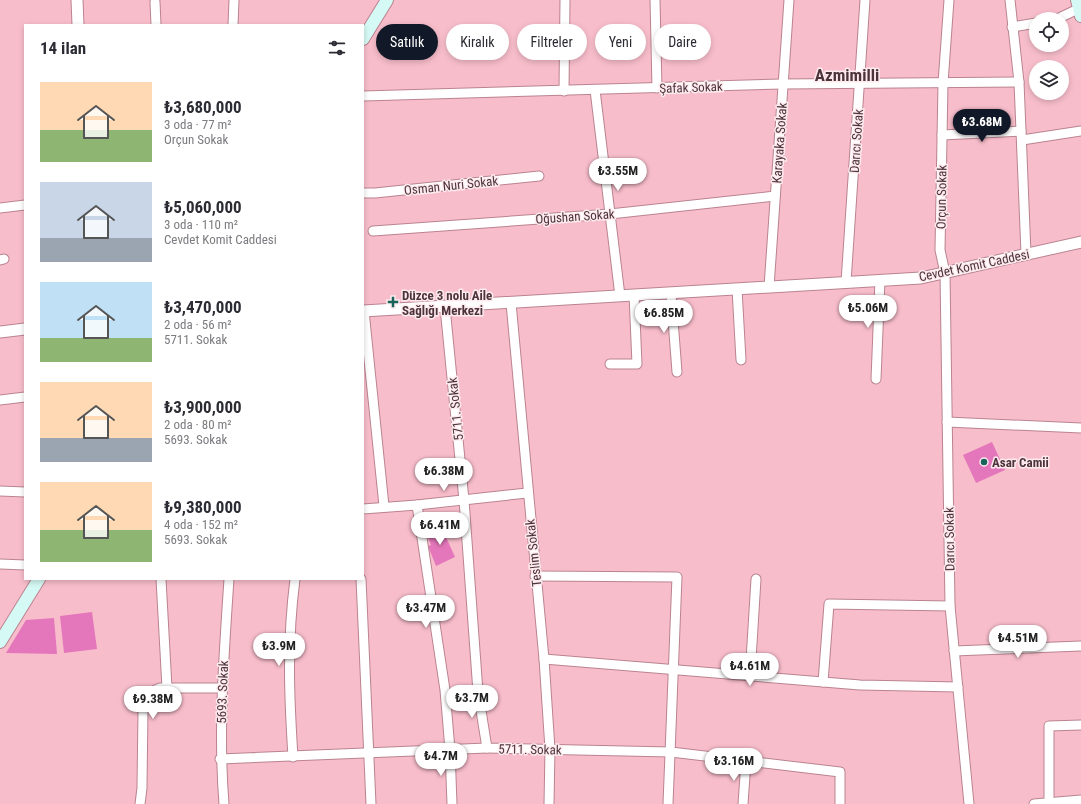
<!DOCTYPE html>
<html lang="tr">
<head>
<meta charset="utf-8">
<style>
	body { margin:0; font-family:"Roboto Condensed",sans-serif; background:#f7f7f7; color:#2b2b33; height:100vh; display:flex; flex-direction:column; font-size:15px; white-space:nowrap }
	* { box-sizing:border-box; margin:0 }
	p { font-size:13px; color:#7c7c81 }
	.icon { flex:none; width:22px; height:22px; fill:none; stroke:currentColor; stroke-width:2; stroke-linecap:round; stroke-linejoin:round }
	.map { position:relative; flex:1; overflow:hidden }
	.sheet { position:absolute; left:24px; top:24px; width:340px; height:556px; display:flex; flex-direction:column; background:#fff; border-radius:0px; box-shadow:0 2px 6px #0003 }
	.sheet>* { flex:none }
	.banner { position:absolute; left:376px; top:24px; width:380px; height:36px; display:flex; gap:8px }
	.controls { position:absolute; left:1029px; top:12px; display:grid; gap:8px }
	.controls a { display:grid; place-items:center; width:40px; height:40px; border-radius:50%; background:#fff; box-shadow:0 2px 6px #0003; font-size:20px }
	.price { position:absolute; translate:-50% -34px; padding:0 9px; border-radius:14px; background:#fff; color:#222; font-size:13px; line-height:26px; filter:drop-shadow(0 1px 2px #0008) }
	.price::after { content:''; position:absolute; left:50%; top:24px; width:12px; height:9px; margin-left:-6px; background:inherit; clip-path:polygon(0 0,100% 0,50% 100%) }
	.price.current { background:#111827; color:#fff }
	ul { padding:0; list-style:none }
	li { display:flex; align-items:center; gap:12px; height:100px; padding:0 16px }
	li span { display:grid; place-items:center; flex:none; width:112px; height:80px; border-radius:0px; color:#555 }
	li>.icon { margin-inline-start:auto }
	span .icon { width:48px; height:48px; fill:#fffc; stroke-width:1 }
	li b { font-size:17px }
	h2 { display:flex; justify-content:space-between; align-items:center; height:48px; padding:0 16px; font-size:17px }
	.tag { padding:0 14px; border-radius:18px; background:#fff; box-shadow:0 2px 6px #0003; font-size:14px; line-height:36px }
	.tag.current { background:#111827; color:#fff }
	.map>svg:first-child { display:block }
</style>
</head>
<body>
<div class="map">
<svg width="1081" height="804" viewBox="0 0 1081 804">
	<rect width="100%" height="100%" fill="#f8bdcb"/>
	<g fill="#e477bb">
		<path d="M992,442L1005,470L976,483L963,455Z"/>
		<path d="M441,526L455,557L436,566L428,546L431,545L426,532Z"/>
		<path d="M92,612L97,649L64,653L60,616Z"/>
		<path d="M54,618L57,654L6,653L26,620Z"/>
	</g>
	<g fill="none" stroke-linecap="round" stroke-linejoin="round">
		<defs>
			<g id="minor">
				<path d="M655,0L657,88"/>
				<path d="M949,0L943,83L940,250L945,273L950,606L969,804"/>
				<path d="M1010,0L1019,82L1026,254"/>
				<path d="M155,2L156,25"/>
				<path d="M1057,19L1078,9"/>
				<path d="M233,25L234,0"/>
				<path d="M1012,27L1036,23"/>
				<path d="M595,90L620,296"/>
				<path d="M564,91L565,0"/>
				<path d="M363,96L782,84L1019,82"/>
				<path d="M942,135L1021,131"/>
				<path d="M1022,140L1081,131"/>
				<path d="M363,193H375L539,176"/>
				<path d="M0,208L25,205"/>
				<path d="M373,231L610,214L775,196"/>
				<path d="M0,260L4,259"/>
				<path d="M846,282L865,0"/>
				<path d="M769,287L789,0"/>
				<path d="M737,289L741,360"/>
				<path d="M671,294L677,372"/>
				<path d="M511,303L544,659L550,749L549,804"/>
				<path d="M445,307L464,500L478,692L487,748L671,752L840,772V804"/>
				<path d="M364,311L384,506"/>
				<path d="M610,364H637L634,295"/>
				<path d="M876,379L880,280"/>
				<path d="M0,400L25,397"/>
				<path d="M947,422L1081,428"/>
				<path d="M0,491L25,492"/>
				<path d="M417,505L445,690L450,750L452,804"/>
				<path d="M363,509L417,505L527,493"/>
				<path d="M0,564L25,565"/>
				<path d="M535,576L677,577L668,804"/>
				<path d="M161,579L167,688"/>
				<path d="M361,579L371,804"/>
				<path d="M954,651L1081,646"/>
				<path d="M544,659L860,685L958,687"/>
				<path d="M750,676L756,579"/>
				<path d="M823,682L829,604L950,606"/>
				<path d="M293,757C289,695 287,641 295,579"/>
				<path d="M220,759L487,748"/>
				<path d="M1049,803V726L1081,725"/>
				<path d="M140,804L142,788L143,710C145,698 148,692 160,688H222"/>
				<path d="M224,804C218,729 224,654 229,579"/>
				<path d="M743,804L746,761"/>
				<path d="M1034,804L1081,800"/>
			</g>
			<g id="tertiary">
				<path d="M77,0L78,25"/>
				<path d="M363,311L921,278L1081,242"/>
				<path d="M0,332L25,329"/>
			</g>
			<g id="secondary">
				<path d="M1077,0L1081,16"/>
				<path d="M363,39L387,0"/>
				<path d="M0,642L39,579"/>
			</g>
		</defs>
		<use href="#minor" stroke="#ba8390" stroke-width="11"/>
		<use href="#tertiary" stroke="#ba8390" stroke-width="13"/>
		<use href="#secondary" stroke="#ba8390" stroke-width="14"/>
		<use href="#minor" stroke="#fff" stroke-width="9"/>
		<use href="#tertiary" stroke="#fff" stroke-width="11"/>
		<use href="#secondary" stroke="#d5f9f4" stroke-width="12"/>
	</g>
	<g fill="#18635a" stroke="#feebef" stroke-width="1.5">
		<path d="M391 296h4v4h4v4h-4v4h-4v-4h-4v-4h4z"/>
		<circle cx="984" cy="462" r="4"/>
	</g>
	<g text-anchor="middle" stroke-width="3" stroke-linejoin="round" paint-order="stroke">
		<g font-size="13" fill="#4c343a" stroke="#feebef">
			<text transform="translate(691 87) rotate(-2)" y="5">Şafak Sokak</text>
			<text transform="translate(856 141) rotate(-86)" y="5">Darıcı Sokak</text>
			<text transform="translate(779 143) rotate(-86)" y="5">Karayaka Sokak</text>
			<text transform="translate(451 185) rotate(-6)" y="5">Osman Nuri Sokak</text>
			<text transform="translate(941 197) rotate(-89)" y="5">Orçun Sokak</text>
			<text transform="translate(575 216) rotate(-4)" y="5">Oğushan Sokak</text>
			<text transform="translate(974 265) rotate(-12)" y="5">Cevdet Komit Caddesi</text>
			<text transform="translate(455 409) rotate(-96)" y="5">5711. Sokak</text>
			<text transform="translate(949 539) rotate(-91)" y="5">Darıcı Sokak</text>
			<text transform="translate(533 553) rotate(-96)" y="5">Teslim Sokak</text>
			<text transform="translate(222 692) rotate(-88)" y="5">5693. Sokak</text>
			<text transform="translate(530 749) rotate(1)" y="5">5711. Sokak</text>
		</g>
		<g font-size="13" font-weight="bold" fill="#4c343a" stroke="#feebef" text-anchor="start">
			<text x="402" y="300">Düzce 3 nolu Aile<tspan x="402" dy="15">Sağlığı Merkezi</tspan></text>
			<text x="992" y="467">Asar Camii</text>
		</g>
		<g font-size="17" font-weight="bold" fill="#4c343a" stroke="#feebef">
			<text x="847" y="81">Azmimilli</text>
		</g>
	</g>
</svg>
<div class="controls">
<a><svg class="icon" aria-label="locate" viewBox="0 0 24 24"><circle cx="12" cy="12" r="6"/><path d="M12 2v4M12 18v4M2 12h4M18 12h4"/></svg></a>
<a><svg class="icon" aria-label="layers" viewBox="0 0 24 24"><path d="M12 4l9 5-9 5-9-5zM3 14l9 5 9-5"/></svg></a>
</div>
<b class="price current" style="left:982px;top:143px">₺3.68M</b>
<b class="price" style="left:618px;top:192px">₺3.55M</b>
<b class="price" style="left:868px;top:329px">₺5.06M</b>
<b class="price" style="left:664px;top:334px">₺6.85M</b>
<b class="price" style="left:444px;top:492px">₺6.38M</b>
<b class="price" style="left:440px;top:546px">₺6.41M</b>
<b class="price" style="left:426px;top:629px">₺3.47M</b>
<b class="price" style="left:1018px;top:659px">₺4.51M</b>
<b class="price" style="left:279px;top:667px">₺3.9M</b>
<b class="price" style="left:750px;top:687px">₺4.61M</b>
<b class="price" style="left:472px;top:719px">₺3.7M</b>
<b class="price" style="left:153px;top:720px">₺9.38M</b>
<b class="price" style="left:441px;top:777px">₺4.7M</b>
<b class="price" style="left:734px;top:782px">₺3.16M</b>
<div class="banner">
<a class="tag current">Satılık</a>
<a class="tag">Kiralık</a>
<a class="tag">Filtreler</a>
<a class="tag">Yeni</a>
<a class="tag">Daire</a>
</div>
<section class="sheet">
<h2>14 ilan<svg class="icon" aria-label="filters" viewBox="0 0 24 24"><path d="M4 7h16M4 17h16"/><circle cx="9" cy="7" r="2"/><circle cx="15" cy="17" r="2"/></svg></h2>
<ul>
<li><span style="background:linear-gradient(#ffd9b3 60%,#8fb573 0)"><svg class="icon" aria-label="home" viewBox="0 0 24 24"><path d="M3 11l9-7 9 7M6 9v11h12V9"/></svg></span><div><b>₺3,680,000</b><p>3 oda · 77 m²</p><p>Orçun Sokak</p></div></li>
<li><span style="background:linear-gradient(#c9d6e8 70%,#9aa5b1 0)"><svg class="icon" aria-label="home" viewBox="0 0 24 24"><path d="M3 11l9-7 9 7M6 9v11h12V9"/></svg></span><div><b>₺5,060,000</b><p>3 oda · 110 m²</p><p>Cevdet Komit Caddesi</p></div></li>
<li><span style="background:linear-gradient(#bfe0f5 70%,#8fb573 0)"><svg class="icon" aria-label="home" viewBox="0 0 24 24"><path d="M3 11l9-7 9 7M6 9v11h12V9"/></svg></span><div><b>₺3,470,000</b><p>2 oda · 56 m²</p><p>5711. Sokak</p></div></li>
<li><span style="background:linear-gradient(#ffd9b3 70%,#9aa5b1 0)"><svg class="icon" aria-label="home" viewBox="0 0 24 24"><path d="M3 11l9-7 9 7M6 9v11h12V9"/></svg></span><div><b>₺3,900,000</b><p>2 oda · 80 m²</p><p>5693. Sokak</p></div></li>
<li><span style="background:linear-gradient(#ffd9b3 60%,#8fb573 0)"><svg class="icon" aria-label="home" viewBox="0 0 24 24"><path d="M3 11l9-7 9 7M6 9v11h12V9"/></svg></span><div><b>₺9,380,000</b><p>4 oda · 152 m²</p><p>5693. Sokak</p></div></li>
</ul>
</section>
</div>
</body>
</html>
